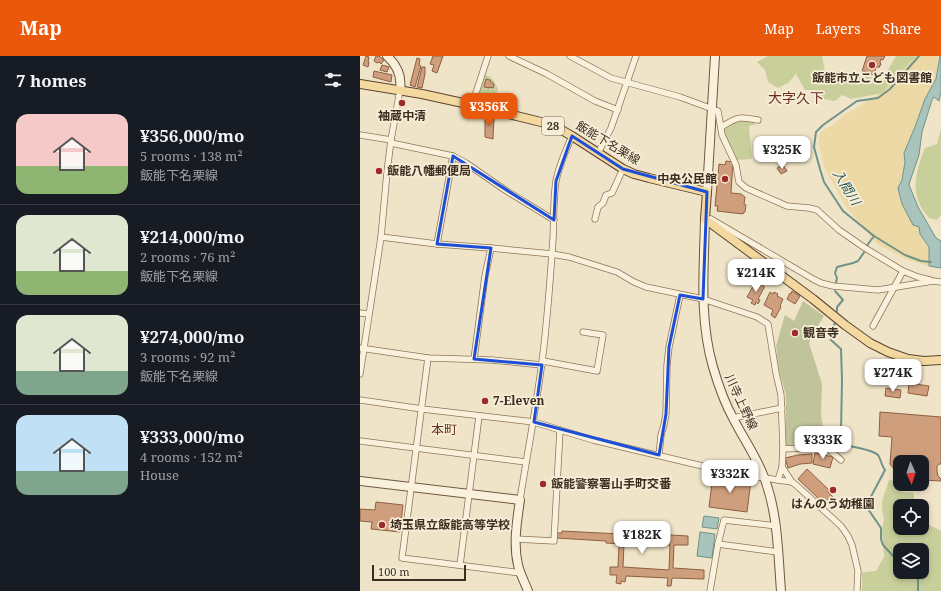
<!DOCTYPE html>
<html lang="en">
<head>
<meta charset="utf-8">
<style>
	body { margin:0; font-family:"Noto Serif","Noto Sans JP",serif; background:#20242c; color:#f1f3f6; height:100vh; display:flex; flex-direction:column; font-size:15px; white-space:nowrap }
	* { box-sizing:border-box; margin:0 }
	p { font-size:13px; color:#9ea1a6 }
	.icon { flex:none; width:22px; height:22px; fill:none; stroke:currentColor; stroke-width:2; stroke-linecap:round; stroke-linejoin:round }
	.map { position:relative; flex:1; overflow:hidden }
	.panel { display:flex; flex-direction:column; background:#171b24; width:360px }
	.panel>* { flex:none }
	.needle { width:26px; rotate:177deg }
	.controls { position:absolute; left:533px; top:399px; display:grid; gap:8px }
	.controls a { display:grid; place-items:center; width:36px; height:36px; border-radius:8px; background:#171b24; box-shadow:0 2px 6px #0003; font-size:20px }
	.scale { position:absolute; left:12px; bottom:10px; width:94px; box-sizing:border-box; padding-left:4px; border:2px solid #3d2e20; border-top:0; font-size:11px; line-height:14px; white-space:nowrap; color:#3d2e20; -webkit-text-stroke:3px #f7eed8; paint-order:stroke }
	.price { position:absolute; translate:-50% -34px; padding:0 9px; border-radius:8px; background:#fff; color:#222; font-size:13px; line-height:26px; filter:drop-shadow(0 1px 2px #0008) }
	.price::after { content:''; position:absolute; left:50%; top:24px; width:12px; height:9px; margin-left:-6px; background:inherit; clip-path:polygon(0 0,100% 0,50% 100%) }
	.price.active { background:#ea580c; color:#fff }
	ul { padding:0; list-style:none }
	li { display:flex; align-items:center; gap:12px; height:100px; padding:0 16px }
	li+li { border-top:1px solid #363941 }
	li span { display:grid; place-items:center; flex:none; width:112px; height:80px; border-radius:12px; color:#555 }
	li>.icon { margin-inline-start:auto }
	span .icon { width:48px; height:48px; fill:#fffc; stroke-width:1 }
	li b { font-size:17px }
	h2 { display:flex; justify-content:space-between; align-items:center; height:48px; padding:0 16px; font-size:17px }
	header { display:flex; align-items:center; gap:24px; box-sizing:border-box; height:56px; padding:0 20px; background:#ea580c; color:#fff }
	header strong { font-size:19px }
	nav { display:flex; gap:22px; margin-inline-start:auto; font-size:14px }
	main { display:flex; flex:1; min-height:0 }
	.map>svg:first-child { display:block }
</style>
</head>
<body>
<header>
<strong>Map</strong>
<nav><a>Map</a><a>Layers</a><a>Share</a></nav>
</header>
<main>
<section class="panel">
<h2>7 homes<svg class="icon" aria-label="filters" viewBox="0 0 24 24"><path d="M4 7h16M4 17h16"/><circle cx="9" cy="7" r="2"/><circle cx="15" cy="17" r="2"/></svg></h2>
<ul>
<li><span style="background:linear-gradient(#f6c9c9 65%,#8fb573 0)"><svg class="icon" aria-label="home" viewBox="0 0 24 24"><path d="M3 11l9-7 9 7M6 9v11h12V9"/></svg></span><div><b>¥356,000/mo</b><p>5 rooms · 138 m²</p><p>飯能下名栗線</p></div></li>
<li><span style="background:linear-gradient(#dfe7d0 70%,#8fb573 0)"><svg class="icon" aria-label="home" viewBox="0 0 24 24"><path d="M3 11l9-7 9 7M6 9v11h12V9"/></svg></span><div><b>¥214,000/mo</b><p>2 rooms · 76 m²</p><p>飯能下名栗線</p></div></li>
<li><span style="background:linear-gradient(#dfe7d0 70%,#7fa58c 0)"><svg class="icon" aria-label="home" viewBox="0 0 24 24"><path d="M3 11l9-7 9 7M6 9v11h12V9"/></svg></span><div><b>¥274,000/mo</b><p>3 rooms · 92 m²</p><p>飯能下名栗線</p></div></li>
<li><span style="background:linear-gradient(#bfe0f5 70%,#7fa58c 0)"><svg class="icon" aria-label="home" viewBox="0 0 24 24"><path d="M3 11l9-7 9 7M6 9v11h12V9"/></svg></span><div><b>¥333,000/mo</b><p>4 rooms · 152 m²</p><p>House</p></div></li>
</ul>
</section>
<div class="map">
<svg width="581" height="535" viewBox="0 0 581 535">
	<rect width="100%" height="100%" fill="#f0e4c8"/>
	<g fill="#c9cf9b" fill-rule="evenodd">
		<path d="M408,0H462L465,16L484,15L522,24L536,0H555L557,1L524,37L491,43L482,39L475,45L464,43L456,34H445L436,18L428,27L418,32L408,26L405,14L397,6Z"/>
		<path d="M124,18L132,22L138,33L133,48L117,44L120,31Z"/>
		<path d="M376,64L389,65L396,68L389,70L392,103L375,104L363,77V74Z"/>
		<path d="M581,72V159L577,164L569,162C566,158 562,154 560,149C551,131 558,109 565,92L577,88Z"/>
		<path d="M529,424L540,426L541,436L554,437V450H540V472H562V463L566,467L581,475V535H502V517L505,516L516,515L524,501L522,473L524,463L522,452V445ZM540,494H562V516H540Z"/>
	</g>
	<path fill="#ecd9a5" d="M557,0H580L576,23L565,43L555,71L544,97L545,106L542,124L538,132L559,171L560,178L569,191V210L548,204L517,188L486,151L464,111L459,88L460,76L473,69L483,60L524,35L537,19Z"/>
	<path fill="#bfc49a" d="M443,245L464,260L452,280L449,287L462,328L461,359L465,386L426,390V339L419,314L416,290L425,259L434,265Z"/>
	<g fill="#a9c4bc" stroke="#6f938a">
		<path d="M580,0H581V36L579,45L574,41L572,44L562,76L559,99L550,125L549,129L558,151L576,182L581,185V212L569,210V191L560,178L559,171L553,169L542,148L538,132L542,124L545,106L544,97L555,71L565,43L576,23Z"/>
		<path d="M344,460L359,462L357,473L342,471Z"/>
		<path d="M340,476L355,478L352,502L337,500Z"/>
	</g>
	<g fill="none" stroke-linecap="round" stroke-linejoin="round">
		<g stroke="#6f938a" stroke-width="2">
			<path d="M559,0L530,33L518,42L497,45L463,69L456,76L454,91L460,113L464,126L483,155L514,180L545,199L561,205L571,206"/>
			<path d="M476,227L477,222L475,217L477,211L493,207L498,205L505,195L508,188L514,180"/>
			<path d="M475,235L483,244L477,251V255"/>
			<path d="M475,267L470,278L471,284L481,293L482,324L481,375L483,389C490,390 513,394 518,399C521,403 521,409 525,414L506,450L521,472V483L523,489L535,502L540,504"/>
			<path d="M558,516V535"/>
		</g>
	</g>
	<g fill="#cf9f7d" stroke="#8d5f41" fill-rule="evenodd">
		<path d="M6,0L9,1L8,6H9L8,11L3,9Z"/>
		<path d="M16,0H19L24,4L21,8L19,6L17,7L14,5Z"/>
		<path d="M73,0H83L77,17L72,15L74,9L70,8Z"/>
		<path d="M507,0H525L523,4L521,3L520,6L521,9L519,10L520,11H516L514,19L502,15Z"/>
		<path d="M57,2L60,3L59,9L61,10L55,31L50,29Z"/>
		<path d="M22,9L29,11L27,16L20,14Z"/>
		<path d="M62,11H65V18L62,32L57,31Z"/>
		<path d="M14,15L32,19L31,26L13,21Z"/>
		<path d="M126,23L130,24L131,26L134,28L133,32L129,31V32L124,31Z"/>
		<path d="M125,60L134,61L133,83L125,81Z"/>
		<path d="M366,105L373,106L371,137L381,138L385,141L384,148L386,149L385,156H384L383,158L357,155L358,150H355L359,108L365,109Z"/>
		<path d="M423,109L427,115L421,118L417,112Z"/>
		<path d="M398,226L404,230V232L398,243L400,244L398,248L396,246L395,249L391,247L393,244L387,241L395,227L397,228Z"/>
		<path d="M432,235L440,240L435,248L427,243L430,237L431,238Z"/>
		<path d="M410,236L413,238L414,236L418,238L417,240L423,243L420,250L421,251L415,262L411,259L413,254L404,249Z"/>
		<path d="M549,327L569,330L567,340L548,337Z"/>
		<path d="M526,332L541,334L540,342L525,340Z"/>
		<path d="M520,356L581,361V408H579L577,410V415L578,420L581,423V425L562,424V406H540V422L535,421L536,415L530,408L532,381L519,380Z"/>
		<path d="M455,397L473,401L470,412L453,408Z"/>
		<path d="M452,398V407L440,408L428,412L425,402L438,399Z"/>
		<path d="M447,413L469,434L468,436L475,443L469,449L462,442L460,444L438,423Z"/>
		<path d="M353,419L391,424L387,456L349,451Z"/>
		<path d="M16,446L43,449L40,476L11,473L12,466L0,465V453L15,454Z"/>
		<path d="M202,475L260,478V476L328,480V489H314L313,512L344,514V523L312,522L311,530H307L308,522L266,520L265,526L261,525V528L256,527L257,519H250V511H258L259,488L246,487V485L196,482L197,477H202ZM268,486L310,489L309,514L263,511L264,488L268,489Z"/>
	</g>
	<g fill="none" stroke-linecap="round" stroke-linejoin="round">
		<defs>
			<g id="street">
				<path d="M149,0L187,18L235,45L258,54"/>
				<path d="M210,0L251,22L320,41L358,55L362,79L376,109L379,126L386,132L427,150L449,152L457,154L479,174L505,192L543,215L513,270"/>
				<path d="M112,49L128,0"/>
				<path d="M361,71C378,61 378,60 398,64"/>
				<path d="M0,79L31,84"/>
				<path d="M31,87L93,100L106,107L145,134L194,164"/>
				<path d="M238,97L251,72L276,0"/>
				<path d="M235,163L238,151L243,147L246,139L252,137L263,113"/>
				<path d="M351,163L453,223L461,227L473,230L518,234L573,225L581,226"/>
				<path d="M21,181L77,188L131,192L192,198L209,201L257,216L274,226L286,231L343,243L397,261L408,268L416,317L421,339L423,393L422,411L418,424"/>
				<path d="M77,188L93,100"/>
				<path d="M543,215L558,221L570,224"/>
				<path d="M0,257L9,258"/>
				<path d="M0,292L68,302L132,304L182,309"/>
				<path d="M68,302L42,502L161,517"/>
				<path d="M114,303L125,220L131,192"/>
				<path d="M183,305L237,315L243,279L223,276"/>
				<path d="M0,318L21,181L27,116L31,84L40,34"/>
				<path d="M0,344L62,353L174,366L233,384L372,417L418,424L432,426L436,429L481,470L488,480L492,489L498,515L497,535"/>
				<path d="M373,362L422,352"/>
				<path d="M0,385L166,406"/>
				<path d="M423,393L466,391L481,404"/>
				<path d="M299,399L301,379L304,369L306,358L307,309L309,291L320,239"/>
				<path d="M422,411L432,426"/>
				<path d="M160,444C169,386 181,329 186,270C189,241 191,212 193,183C194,164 193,144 196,125C199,109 206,94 212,80"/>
				<path d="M156,483L194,485L200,374"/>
				<path d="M358,488L418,496"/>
				<path d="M100,509L119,360"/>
				<path d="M350,535L358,488L364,464L417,470"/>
			</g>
			<g id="secondary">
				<path d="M27,0C37,9 42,21 40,34"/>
				<path d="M347,136L355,0"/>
				<path d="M345,163C344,212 339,263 353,311C358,328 364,346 373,362C383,382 396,400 404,421C418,457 418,497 421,535"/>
				<path d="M0,425L160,444C157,465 153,488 158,509C160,518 165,527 168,535"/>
			</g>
			<path id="primary" d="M0,28L62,38L112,49L185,67L198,72L212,80L263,113L274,118L289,122L347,136L345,163L453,243L485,269L510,287L528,296L548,303L564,305L581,304"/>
		</defs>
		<use href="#street" stroke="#8d765c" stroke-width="7"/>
		<use href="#secondary" stroke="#6f573f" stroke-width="10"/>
		<use href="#primary" stroke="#5b4430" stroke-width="10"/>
		<use href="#street" stroke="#faf1dc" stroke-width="5.5"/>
		<use href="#secondary" stroke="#faf1dc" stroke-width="8"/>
		<use href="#primary" stroke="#f3d9a0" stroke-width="8"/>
	</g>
	<path fill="none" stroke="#1d4ed8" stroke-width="3" stroke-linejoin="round" d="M212,80L263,113L347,136L343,243L320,239L309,291L306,358L299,399L174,366L182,309L114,303L131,192L77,188L93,100L194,164L196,125Z"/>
	<g fill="#9e2a2b" stroke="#f7eed8" stroke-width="1.5">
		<circle cx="512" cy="9" r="4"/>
		<circle cx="42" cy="47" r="4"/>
		<circle cx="19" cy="115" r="4"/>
		<circle cx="365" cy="123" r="4"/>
		<circle cx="435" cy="277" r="4"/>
		<circle cx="125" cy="345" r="4"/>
		<circle cx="183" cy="428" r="4"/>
		<circle cx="473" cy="434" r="4"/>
		<circle cx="22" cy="469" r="4"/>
	</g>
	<g text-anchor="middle" stroke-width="3.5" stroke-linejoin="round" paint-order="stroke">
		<rect fill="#f7eed8" stroke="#756857" stroke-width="1" x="182" y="61" width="22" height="18" rx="3"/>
		<g font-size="11" font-weight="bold" fill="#3d2e20">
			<text x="193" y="74">28</text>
		</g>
		<g font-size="12" font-weight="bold" fill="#3d2e20" stroke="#f7eed8" text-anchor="start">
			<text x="512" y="26" text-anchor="middle">飯能市立こども図書館</text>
			<text x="42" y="64" text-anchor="middle">袖蔵中清</text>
			<text x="27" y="119">飯能八幡郵便局</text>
			<text x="357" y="127" text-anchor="end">中央公民館</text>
			<text x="443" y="281">観音寺</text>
			<text x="133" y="349">7-Eleven</text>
			<text x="191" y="432">飯能警察署山手町交番</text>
			<text x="473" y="452" text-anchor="middle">はんのう幼稚園</text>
			<text x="30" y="473">埼玉県立飯能高等学校</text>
		</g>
		<g font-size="12" fill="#3d2e20" stroke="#f7eed8">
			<text transform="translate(248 87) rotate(31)" y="4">飯能下名栗線</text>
			<text transform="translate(381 346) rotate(65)" y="4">川寺上野線</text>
		</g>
		<g font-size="13" font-style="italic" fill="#2f5d5a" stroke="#f7eed8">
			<text transform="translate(487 131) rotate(58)" y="5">入間川</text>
		</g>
		<g font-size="13" fill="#6b2e1e" stroke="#f7eed8">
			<text x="84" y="378">本町</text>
		</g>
		<g font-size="14" fill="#6b2e1e" stroke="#f7eed8">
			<text x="436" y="47">大字久下</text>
		</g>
	</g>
</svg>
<div class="controls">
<a><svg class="needle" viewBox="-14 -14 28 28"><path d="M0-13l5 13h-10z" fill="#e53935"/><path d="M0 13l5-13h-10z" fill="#9ea1a6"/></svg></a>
<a><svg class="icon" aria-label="locate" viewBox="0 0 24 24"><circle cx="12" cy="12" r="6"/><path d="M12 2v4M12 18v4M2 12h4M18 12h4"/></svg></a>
<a><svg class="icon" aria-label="layers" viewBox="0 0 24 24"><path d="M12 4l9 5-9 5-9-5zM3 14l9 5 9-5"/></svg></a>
</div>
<div class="scale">100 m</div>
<b class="price active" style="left:129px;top:71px">¥356K</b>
<b class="price" style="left:422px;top:114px">¥325K</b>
<b class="price" style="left:396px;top:237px">¥214K</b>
<b class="price" style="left:533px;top:337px">¥274K</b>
<b class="price" style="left:463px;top:404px">¥333K</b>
<b class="price" style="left:370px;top:438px">¥332K</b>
<b class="price" style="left:282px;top:499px">¥182K</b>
</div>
</main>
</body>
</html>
